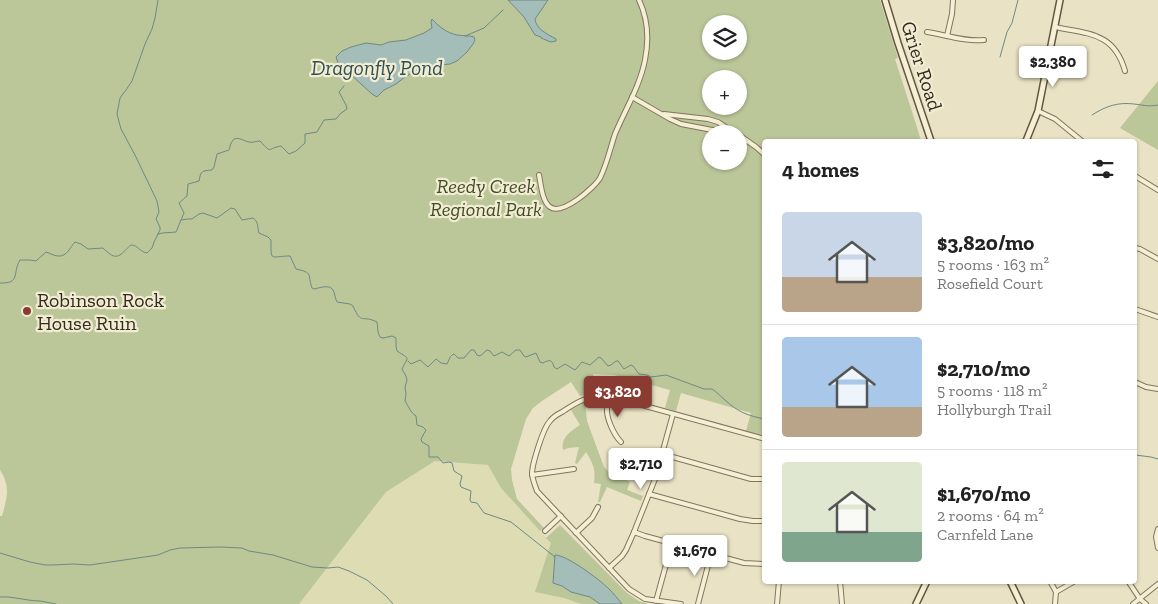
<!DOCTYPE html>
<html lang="en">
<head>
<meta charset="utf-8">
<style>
	body { margin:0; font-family:"Zilla Slab",serif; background:#f2f2f2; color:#222; height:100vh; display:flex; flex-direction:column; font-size:19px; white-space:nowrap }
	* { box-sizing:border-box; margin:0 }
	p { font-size:16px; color:#767676 }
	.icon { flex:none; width:28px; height:28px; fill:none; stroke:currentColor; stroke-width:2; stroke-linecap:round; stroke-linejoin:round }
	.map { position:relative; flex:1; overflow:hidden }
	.details { position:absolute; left:762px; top:139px; width:375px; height:445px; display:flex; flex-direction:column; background:#fff; border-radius:5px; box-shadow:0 1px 4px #0004 }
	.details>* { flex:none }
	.tools { position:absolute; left:702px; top:15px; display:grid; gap:10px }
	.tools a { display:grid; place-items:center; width:45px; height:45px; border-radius:50%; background:#fff; box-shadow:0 1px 4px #0004; font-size:25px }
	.price { position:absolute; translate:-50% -42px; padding:0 11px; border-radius:5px; background:#fff; color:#222; font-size:16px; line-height:32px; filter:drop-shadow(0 1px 2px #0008) }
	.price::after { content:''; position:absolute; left:50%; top:30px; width:15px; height:11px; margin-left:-8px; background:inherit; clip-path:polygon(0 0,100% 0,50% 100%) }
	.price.current { background:#8b3c32; color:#fff }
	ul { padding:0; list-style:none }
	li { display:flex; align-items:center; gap:15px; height:125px; padding:0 20px }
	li+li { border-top:1px solid #e0e0e0 }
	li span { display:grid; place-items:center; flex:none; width:140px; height:100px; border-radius:5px; color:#555 }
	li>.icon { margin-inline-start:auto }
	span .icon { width:60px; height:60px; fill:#fffc; stroke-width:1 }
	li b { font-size:21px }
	h2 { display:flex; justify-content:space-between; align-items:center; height:60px; padding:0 20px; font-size:21px }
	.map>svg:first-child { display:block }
</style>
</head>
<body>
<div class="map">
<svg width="1158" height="604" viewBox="0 0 1158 604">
	<rect width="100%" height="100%" fill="#e9e2c4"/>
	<path fill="#dedcb2" d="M435,461L488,465L501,488L551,543L564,598L581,604H299L386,492Z"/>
	<g fill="#bbc699" fill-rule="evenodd">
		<path d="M0,0H880L898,58L895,59L916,124L921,141H765V435L746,431L751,413L681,393L676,411L665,408L670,390L614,375L593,374L595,392L580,396L571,382L542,401L533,408L526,419L511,469L512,480L517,499L544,528L540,531L501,488L488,465L435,461L386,492L299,604H0V516H2C7,498 11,487 0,470ZM711,24H739V51H711ZM711,79H739V106H711ZM711,134H739V161H711Z"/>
		<path d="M1158,81V150L1120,128Z"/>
		<path d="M585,402L587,421L604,467L609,472L630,482L627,490L643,496L641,501L607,487L600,502H598L601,484L594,483C596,470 593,463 586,452L577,464L575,463L579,447L568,448L563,450C561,437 570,432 580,425L571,410Z"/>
		<path d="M560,525L627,593L639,601L648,604H581L564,598L535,592L551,543L546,538Z"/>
	</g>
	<g fill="#a5bdb9" stroke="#6d8a86">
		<path d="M508,0H548L535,19C536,29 547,34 556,39V41L551,42L541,38V37L535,35L524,17Z"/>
		<path d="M432,19C438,26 447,33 457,35C463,36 468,35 474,37L475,40L473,44L467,52L457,61L450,64L431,66L419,69L405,77L396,84L384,90L377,97L372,94L338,63L336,57L342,51L351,47L366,43L381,45L389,42L406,40L424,33L432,28L431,22Z"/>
		<path d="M555,555C567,555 600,580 609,589C614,594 618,599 622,604H600L590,597L571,592L562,586L553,583Z"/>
	</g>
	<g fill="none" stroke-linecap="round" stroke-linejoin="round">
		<g stroke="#6d8a86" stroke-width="1">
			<path d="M466,37L465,36L484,28L503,10"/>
			<path d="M1000,57L1007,32L1012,23L1018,0"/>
			<path d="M1092,115C1106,106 1118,102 1134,104C1143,105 1148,107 1158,105"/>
			<path d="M181,220L184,213L179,203L187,196L188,184L199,181C201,170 202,171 212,170L214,167L217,154L229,150L231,143L234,139C240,137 243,141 249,142C253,143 256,141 260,141C273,155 267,148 281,146L289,154L296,151L305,143V134L317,132L324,120L336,119L340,114L347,109L346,105L339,92L344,86"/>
			<path d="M158,234C164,232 170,233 176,232L181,220L187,219H192L199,214L203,213L217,218L231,208L235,209L242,220L253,218C259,222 257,227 259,233L268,237L271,240C271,263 270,256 290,256L296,269C314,273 307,274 312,288L314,289C319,288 330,284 333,290C335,293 335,299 337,302L350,304L353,306C362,326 361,314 377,322C378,327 377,332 380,337L383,338L392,336L396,338V346L397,351C411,360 408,356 402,369L406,376L407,380L405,387L406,394L405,401C409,407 410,412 416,416L417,425L423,427L426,430L421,439L422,442L429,446V457H438L443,463L449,462L452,463L454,471L462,476L460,484L461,487L471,491L470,500L471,502L477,503L484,513L511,522L555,557"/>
			<path d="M0,283C21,284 12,273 20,260H30L36,261L46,252C50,253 54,256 58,256C67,257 70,247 75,242L81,244L88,249L103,248C105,250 107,252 110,254C119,261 124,250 131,245C138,245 140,252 147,253L152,248L154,242L160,230V227L156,219L159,212L157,201L135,155L121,129L117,114L120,98L126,90L132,81L145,44L152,29L155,18L158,0"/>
			<path d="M408,361L411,364L420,360L428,367L436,359L441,363L447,364C449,360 450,355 454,354L458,358H464L471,350H474L477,355L480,356L487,350L490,351L494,356L502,352L509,356L516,350H520L524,356L526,357L536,353L540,362L543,363C550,359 552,360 554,367L557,369L565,364L575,370L582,362L590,365L599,357L601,358L608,366L611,365L616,361H618L624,369L631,365L633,366L639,374L647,375L651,377L666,375L704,389H712C717,392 720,396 725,400C738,412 748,416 765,419"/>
			<path d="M1135,455L1151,457L1158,459"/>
			<path d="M0,553L30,562L45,565H52L74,564L90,565L158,555L170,550L180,548L220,547L242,548L249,551L273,555L312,567L328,568L338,567L349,571L367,580L386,596L393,604"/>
			<path d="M0,597C13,596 27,601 40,601L56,604"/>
		</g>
		<defs>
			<g id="street">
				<path d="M1055,27C1088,34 1114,32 1125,71"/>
				<path d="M927,32C946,35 965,42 984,40"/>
				<path d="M947,36L952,14L953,0"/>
				<path d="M632,97L670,119L681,124L733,134"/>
				<path d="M1038,111L1055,119L1082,141"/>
				<path d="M664,114L708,119L718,122L736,134"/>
				<path d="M739,135L756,147L765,155"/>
				<path d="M539,175C541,185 542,201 550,207C562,216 594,188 600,178C607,164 610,149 615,134C625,110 640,86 645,60C649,40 648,19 639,0"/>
				<path d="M1135,176L1158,190"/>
				<path d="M1135,248L1140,249L1158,259"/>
				<path d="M1135,309L1158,317"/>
				<path d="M1135,382L1146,387L1158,389"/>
				<path d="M609,396C608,400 607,404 607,408C606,418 614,435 621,442"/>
				<path d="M662,454L751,479H765"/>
				<path d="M532,475L574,469"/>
				<path d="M649,494L740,519L753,521H765"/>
				<path d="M1158,529L1156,537L1158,548"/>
				<path d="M545,531L561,516"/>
				<path d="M634,532L645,536L744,563L765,564"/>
				<path d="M576,533L592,518L598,507"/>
				<path d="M609,568L622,556L626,550L634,532L655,479L673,414"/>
				<path d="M840,581L842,604"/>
				<path d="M1050,581L1056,592L1055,604"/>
				<path d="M1128,581L1140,599L1146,604"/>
				<path d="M1056,592L1075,581"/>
				<path d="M656,601L672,543"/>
				<path d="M681,604L645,599L629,589L537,491C535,485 532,479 532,472C533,462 543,428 550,421C553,417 558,414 562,412C577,402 590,394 609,396L765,439"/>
				<path d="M698,604L711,554"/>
				<path d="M777,604L779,581"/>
				<path d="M1133,604L1158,584"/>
			</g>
			<g id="secondary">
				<path d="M885,0L898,43L931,141"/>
				<path d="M1026,141L1038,111L1060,0"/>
				<path d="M1010,581L1021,604"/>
				<path d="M916,604L927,581"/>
			</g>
		</defs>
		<use href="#street" stroke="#82755c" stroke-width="6"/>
		<use href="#secondary" stroke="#64563f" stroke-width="8"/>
		<use href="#street" stroke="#f5efd6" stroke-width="4"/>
		<use href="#secondary" stroke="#f5efd6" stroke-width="5"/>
	</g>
	<circle fill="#8b3c32" stroke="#f1ecd2" stroke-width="2" cx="27" cy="311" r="5"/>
	<g text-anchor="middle" stroke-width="4.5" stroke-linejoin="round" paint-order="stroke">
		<g font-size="20" fill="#332b1f" stroke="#f1ecd2">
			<text transform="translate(922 66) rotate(72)" y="7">Grier Road</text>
		</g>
		<g font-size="20" font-style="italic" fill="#3f4e27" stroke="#f1ecd2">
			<text x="486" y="193">Reedy Creek<tspan x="486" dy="23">Regional Park</tspan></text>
		</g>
		<g font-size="20" fill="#332b1f" stroke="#f1ecd2" text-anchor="start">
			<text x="37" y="307">Robinson Rock<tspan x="37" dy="23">House Ruin</tspan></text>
		</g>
		<g font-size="21" font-style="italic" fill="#2f5052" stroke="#f1ecd2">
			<text x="377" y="75">Dragonfly Pond</text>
		</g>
	</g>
</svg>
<div class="tools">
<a><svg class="icon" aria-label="layers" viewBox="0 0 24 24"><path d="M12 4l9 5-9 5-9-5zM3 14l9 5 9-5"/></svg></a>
<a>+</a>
<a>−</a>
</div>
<b class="price" style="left:1053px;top:88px">$2,380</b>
<b class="price current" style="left:618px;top:418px">$3,820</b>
<b class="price" style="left:641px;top:490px">$2,710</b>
<b class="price" style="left:695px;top:577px">$1,670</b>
<section class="details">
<h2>4 homes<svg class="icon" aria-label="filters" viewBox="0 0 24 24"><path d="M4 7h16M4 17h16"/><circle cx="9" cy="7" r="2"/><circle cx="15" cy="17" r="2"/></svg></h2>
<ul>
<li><span style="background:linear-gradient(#c9d6e8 65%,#b9a48a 0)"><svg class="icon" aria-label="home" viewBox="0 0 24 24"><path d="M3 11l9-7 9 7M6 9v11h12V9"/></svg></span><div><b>$3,820/mo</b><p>5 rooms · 163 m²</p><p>Rosefield Court</p></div></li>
<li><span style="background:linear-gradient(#a9c7e8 70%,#b9a48a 0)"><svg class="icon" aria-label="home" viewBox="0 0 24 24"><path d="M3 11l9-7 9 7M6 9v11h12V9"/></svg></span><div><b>$2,710/mo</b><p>5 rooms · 118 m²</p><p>Hollyburgh Trail</p></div></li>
<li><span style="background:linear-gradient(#dfe7d0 70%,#7fa58c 0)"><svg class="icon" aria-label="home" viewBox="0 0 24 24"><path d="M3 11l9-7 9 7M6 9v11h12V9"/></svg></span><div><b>$1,670/mo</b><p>2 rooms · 64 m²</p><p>Carnfeld Lane</p></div></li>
</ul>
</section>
</div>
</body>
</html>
